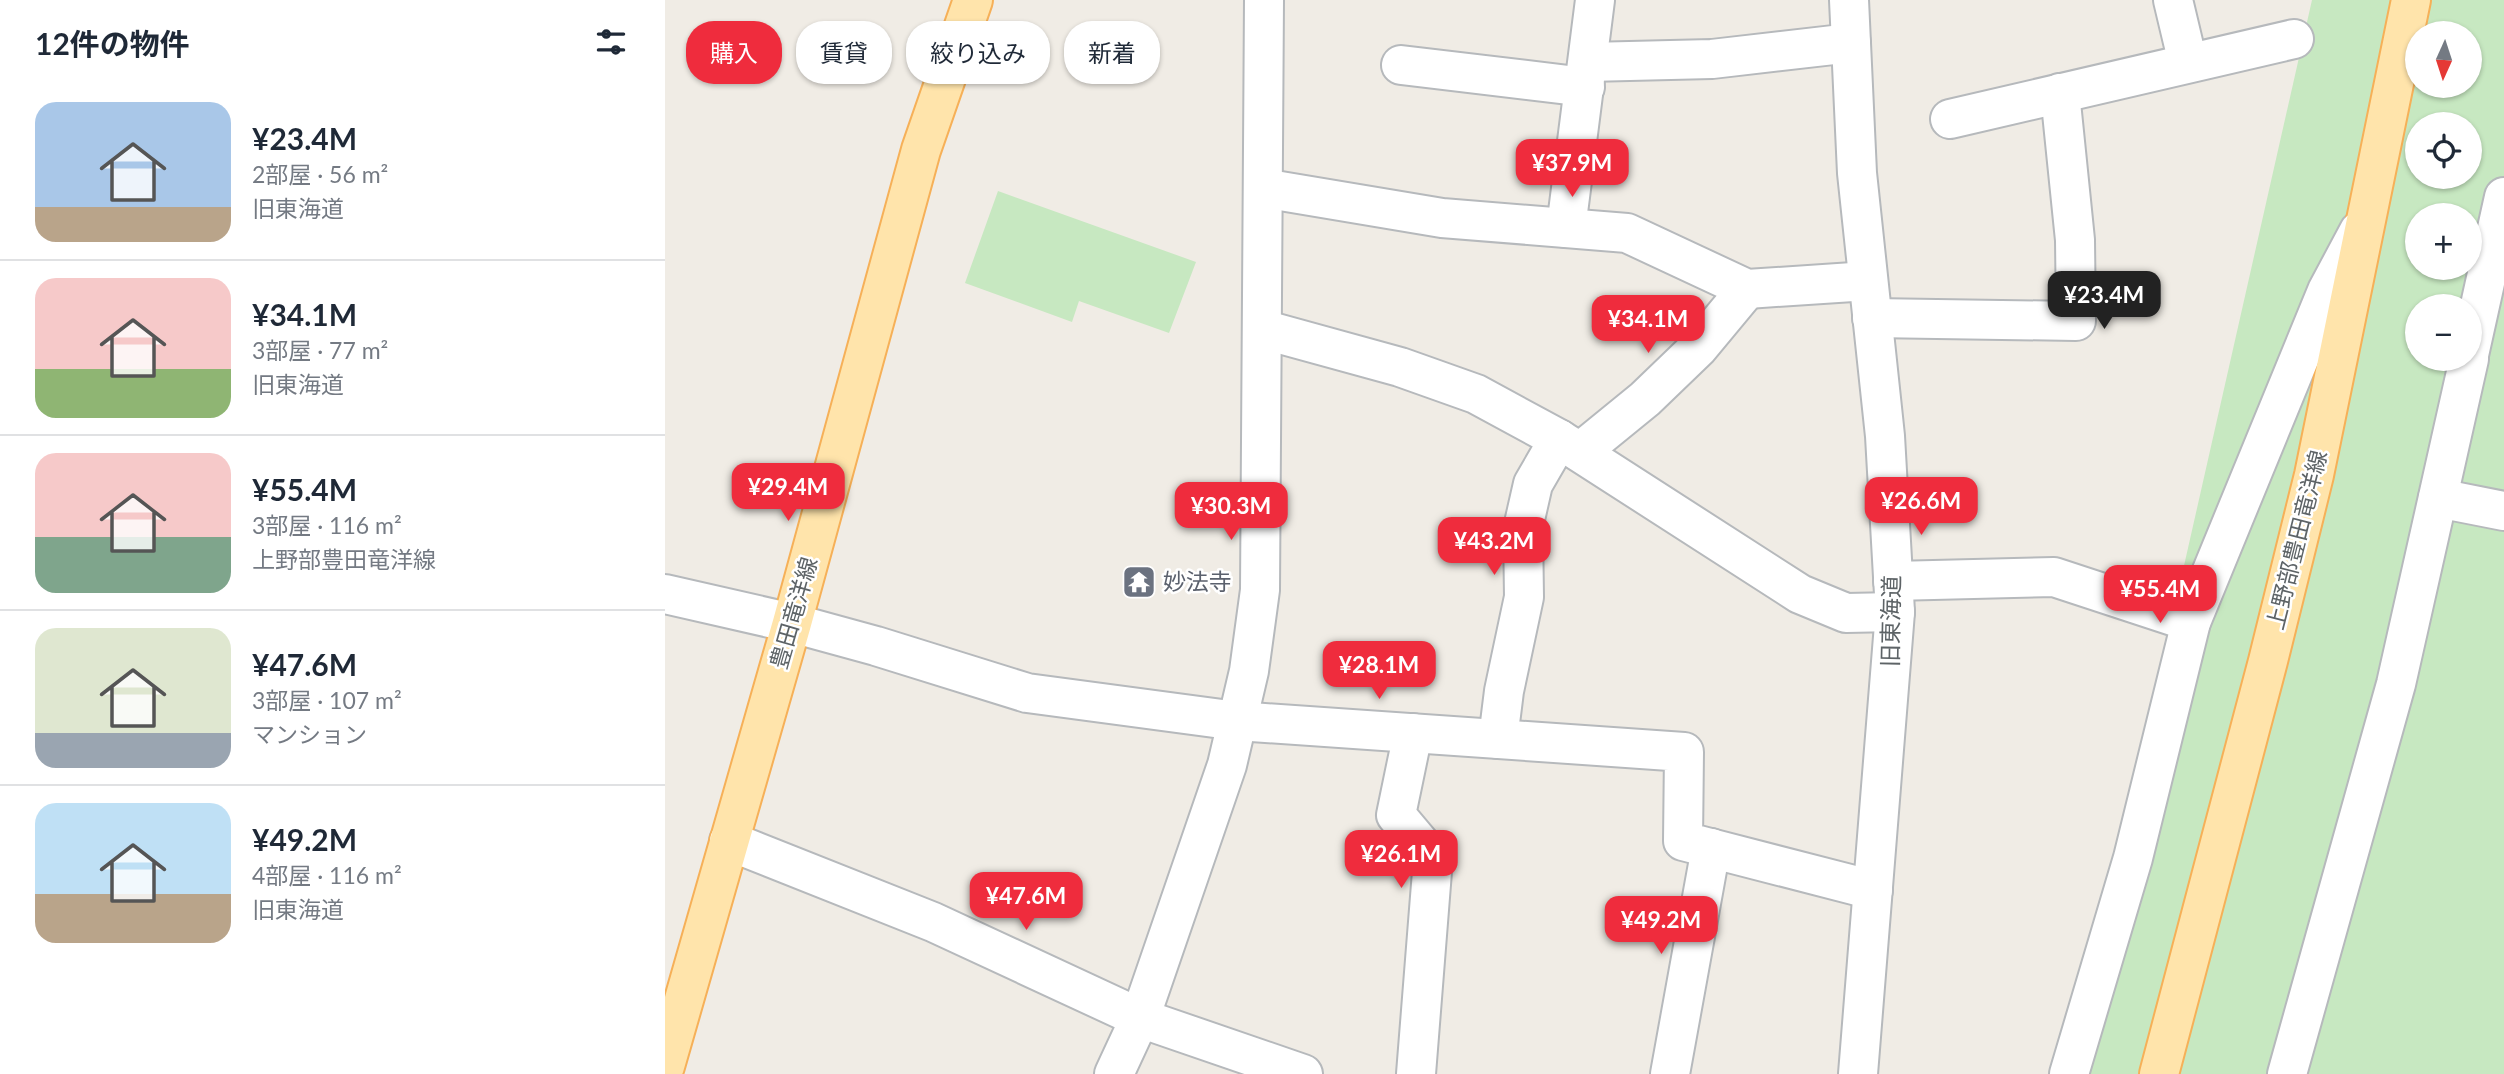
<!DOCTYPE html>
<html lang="ja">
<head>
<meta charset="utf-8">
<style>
	body { margin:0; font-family:Lato,"Noto Sans JP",sans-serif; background:#f2f2f3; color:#1f2937; height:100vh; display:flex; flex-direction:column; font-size:26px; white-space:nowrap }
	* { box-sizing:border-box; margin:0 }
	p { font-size:23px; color:#747a83 }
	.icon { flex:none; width:38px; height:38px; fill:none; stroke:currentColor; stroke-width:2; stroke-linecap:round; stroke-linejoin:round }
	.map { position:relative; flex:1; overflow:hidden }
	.panel { display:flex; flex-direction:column; background:#fff; width:665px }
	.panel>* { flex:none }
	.guide { position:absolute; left:21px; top:21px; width:665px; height:63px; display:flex; gap:14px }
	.needle { width:46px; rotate:183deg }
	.buttons { position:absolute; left:1740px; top:21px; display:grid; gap:14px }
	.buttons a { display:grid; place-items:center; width:77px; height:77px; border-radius:50%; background:#fff; box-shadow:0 2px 5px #0004; font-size:35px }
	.price { position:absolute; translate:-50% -60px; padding:0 16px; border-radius:14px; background:#ef2c3d; color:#fff; font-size:23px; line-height:46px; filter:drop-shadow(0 2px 4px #0008) }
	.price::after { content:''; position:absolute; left:50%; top:42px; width:21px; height:16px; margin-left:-10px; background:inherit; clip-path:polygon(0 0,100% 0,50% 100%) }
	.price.selected { background:#222; color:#fff }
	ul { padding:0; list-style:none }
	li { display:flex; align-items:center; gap:21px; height:175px; padding:0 35px }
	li+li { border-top:2px solid #e0e1e3 }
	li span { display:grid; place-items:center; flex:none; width:196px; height:140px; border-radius:21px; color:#555 }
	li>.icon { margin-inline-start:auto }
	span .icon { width:84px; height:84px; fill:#fffc; stroke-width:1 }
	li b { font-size:30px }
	h2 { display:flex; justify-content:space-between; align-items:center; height:84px; padding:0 35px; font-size:30px }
	.chip { padding:0 24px; border-radius:28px; background:#fff; box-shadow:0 2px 5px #0004; font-size:24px; line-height:63px }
	.chip.selected { background:#ef2c3d; color:#fff }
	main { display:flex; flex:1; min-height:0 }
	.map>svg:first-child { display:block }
</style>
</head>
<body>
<main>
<section class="panel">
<h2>12件の物件<svg class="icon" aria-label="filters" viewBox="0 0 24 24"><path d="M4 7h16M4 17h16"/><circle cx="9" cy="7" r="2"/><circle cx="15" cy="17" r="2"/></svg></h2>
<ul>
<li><span style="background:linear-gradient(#a9c7e8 75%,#b9a48a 0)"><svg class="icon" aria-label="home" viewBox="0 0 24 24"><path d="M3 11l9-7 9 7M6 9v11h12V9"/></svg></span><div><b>¥23.4M</b><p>2部屋 · 56 m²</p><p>旧東海道</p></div></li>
<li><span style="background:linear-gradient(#f6c9c9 65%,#8fb573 0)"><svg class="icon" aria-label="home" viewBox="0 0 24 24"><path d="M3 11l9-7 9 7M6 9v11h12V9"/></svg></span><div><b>¥34.1M</b><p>3部屋 · 77 m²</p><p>旧東海道</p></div></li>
<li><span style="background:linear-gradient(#f6c9c9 60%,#7fa58c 0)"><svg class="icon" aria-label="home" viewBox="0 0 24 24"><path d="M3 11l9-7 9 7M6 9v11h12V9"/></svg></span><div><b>¥55.4M</b><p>3部屋 · 116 m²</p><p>上野部豊田竜洋線</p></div></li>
<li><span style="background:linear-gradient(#dfe7d0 75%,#9aa5b1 0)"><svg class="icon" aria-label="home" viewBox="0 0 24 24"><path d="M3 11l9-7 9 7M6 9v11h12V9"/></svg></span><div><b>¥47.6M</b><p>3部屋 · 107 m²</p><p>マンション</p></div></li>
<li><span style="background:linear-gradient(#bfe0f5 65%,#b9a48a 0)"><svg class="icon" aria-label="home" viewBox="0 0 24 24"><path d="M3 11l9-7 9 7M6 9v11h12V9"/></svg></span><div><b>¥49.2M</b><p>4部屋 · 116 m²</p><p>旧東海道</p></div></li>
</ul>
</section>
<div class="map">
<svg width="1839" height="1074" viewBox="0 0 1839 1074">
	<rect width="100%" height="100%" fill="#f0ece5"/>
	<g fill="#c7e8c1" fill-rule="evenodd">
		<path d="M1647,0H1839V1074H1404ZM1752,33H1804V86H1752ZM1752,124H1804V177H1752ZM1752,215H1804V268H1752ZM1752,306H1804V359H1752Z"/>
		<path d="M333,191L531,262L504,333L414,301L407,322L300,283Z"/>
	</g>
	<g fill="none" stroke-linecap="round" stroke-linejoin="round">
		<defs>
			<g id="minor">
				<path d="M1184,0L1192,173L1220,436L1230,612L1193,1074"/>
				<path d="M1508,0L1523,63"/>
				<path d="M923,62L1047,59L1186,43"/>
				<path d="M736,65L920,87"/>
				<path d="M1285,119L1629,39"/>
				<path d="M598,188L777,218L962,233L1082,289L1203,281"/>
				<path d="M901,228L930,0"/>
				<path d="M1207,318L1411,321L1410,240L1395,93"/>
				<path d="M597,329L735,367L811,394L894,439L1135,594L1181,613L1230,612"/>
				<path d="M1804,355L1839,197"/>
				<path d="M915,452L980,399L1033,348L1082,289"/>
				<path d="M1773,498L1839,511"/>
				<path d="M1228,581L1389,577L1526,622"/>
				<path d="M0,594L127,623L211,646L362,693L572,721L1019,752L1018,841L1208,890"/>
				<path d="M748,733L731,815L768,859L751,1074"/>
				<path d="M833,739L839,691L859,597L858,528L868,484L894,439"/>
				<path d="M64,841L268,922L475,1018L638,1074"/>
				<path d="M449,1074L475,1018L562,765L584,671L595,590L599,0"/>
				<path d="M1005,1074L1046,848"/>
				<path d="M1404,1074L1468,858L1526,622L1662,291L1694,231"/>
				<path d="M1622,1074L1731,684L1804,359"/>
			</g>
			<g id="major">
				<path d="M0,1066L127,623L256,150L308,0"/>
				<path d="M1494,1074L1603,661L1649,475L1746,0"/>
			</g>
		</defs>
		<use href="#minor" stroke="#b6b9bc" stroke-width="42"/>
		<use href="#major" stroke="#f6b058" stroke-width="42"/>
		<use href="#minor" stroke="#fff" stroke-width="38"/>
		<use href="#major" stroke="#ffe4ab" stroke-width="38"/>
	</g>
	<defs>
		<symbol id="temple-square" viewBox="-11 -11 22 22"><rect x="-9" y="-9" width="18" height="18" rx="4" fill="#6b7280" stroke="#fff"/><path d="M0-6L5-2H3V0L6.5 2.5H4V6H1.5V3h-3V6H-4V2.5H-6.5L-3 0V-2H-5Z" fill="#fff"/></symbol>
	</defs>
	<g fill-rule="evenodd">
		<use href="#temple-square" x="455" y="563" width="38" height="38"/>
	</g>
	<g text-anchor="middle" stroke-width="5" stroke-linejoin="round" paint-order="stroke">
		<g font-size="23" fill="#5d6366" stroke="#fff">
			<text transform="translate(1632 540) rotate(-76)" y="8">上野部豊田竜洋線</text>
			<text transform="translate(129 613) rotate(-74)" y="8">豊田竜洋線</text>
			<text transform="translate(1226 621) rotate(-89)" y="8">旧東海道</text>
		</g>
		<g font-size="23" fill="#5b616d" stroke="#fff" text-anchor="start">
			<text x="498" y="590">妙法寺</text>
		</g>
	</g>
</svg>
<div class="buttons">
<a><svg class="needle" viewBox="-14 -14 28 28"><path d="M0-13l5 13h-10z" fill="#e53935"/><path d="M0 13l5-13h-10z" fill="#747a83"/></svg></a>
<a><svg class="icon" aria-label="locate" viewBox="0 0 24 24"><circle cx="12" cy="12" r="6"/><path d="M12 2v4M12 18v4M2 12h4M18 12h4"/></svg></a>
<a>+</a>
<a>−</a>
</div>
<b class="price" style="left:907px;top:199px">¥37.9M</b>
<b class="price selected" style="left:1439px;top:331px">¥23.4M</b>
<b class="price" style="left:983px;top:355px">¥34.1M</b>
<b class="price" style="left:123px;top:523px">¥29.4M</b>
<b class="price" style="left:1256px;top:537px">¥26.6M</b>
<b class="price" style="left:566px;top:542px">¥30.3M</b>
<b class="price" style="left:829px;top:577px">¥43.2M</b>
<b class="price" style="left:1495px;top:625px">¥55.4M</b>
<b class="price" style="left:714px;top:701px">¥28.1M</b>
<b class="price" style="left:736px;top:890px">¥26.1M</b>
<b class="price" style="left:361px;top:932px">¥47.6M</b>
<b class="price" style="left:996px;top:956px">¥49.2M</b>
<div class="guide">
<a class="chip selected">購入</a>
<a class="chip">賃貸</a>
<a class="chip">絞り込み</a>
<a class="chip">新着</a>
</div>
</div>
</main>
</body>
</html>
